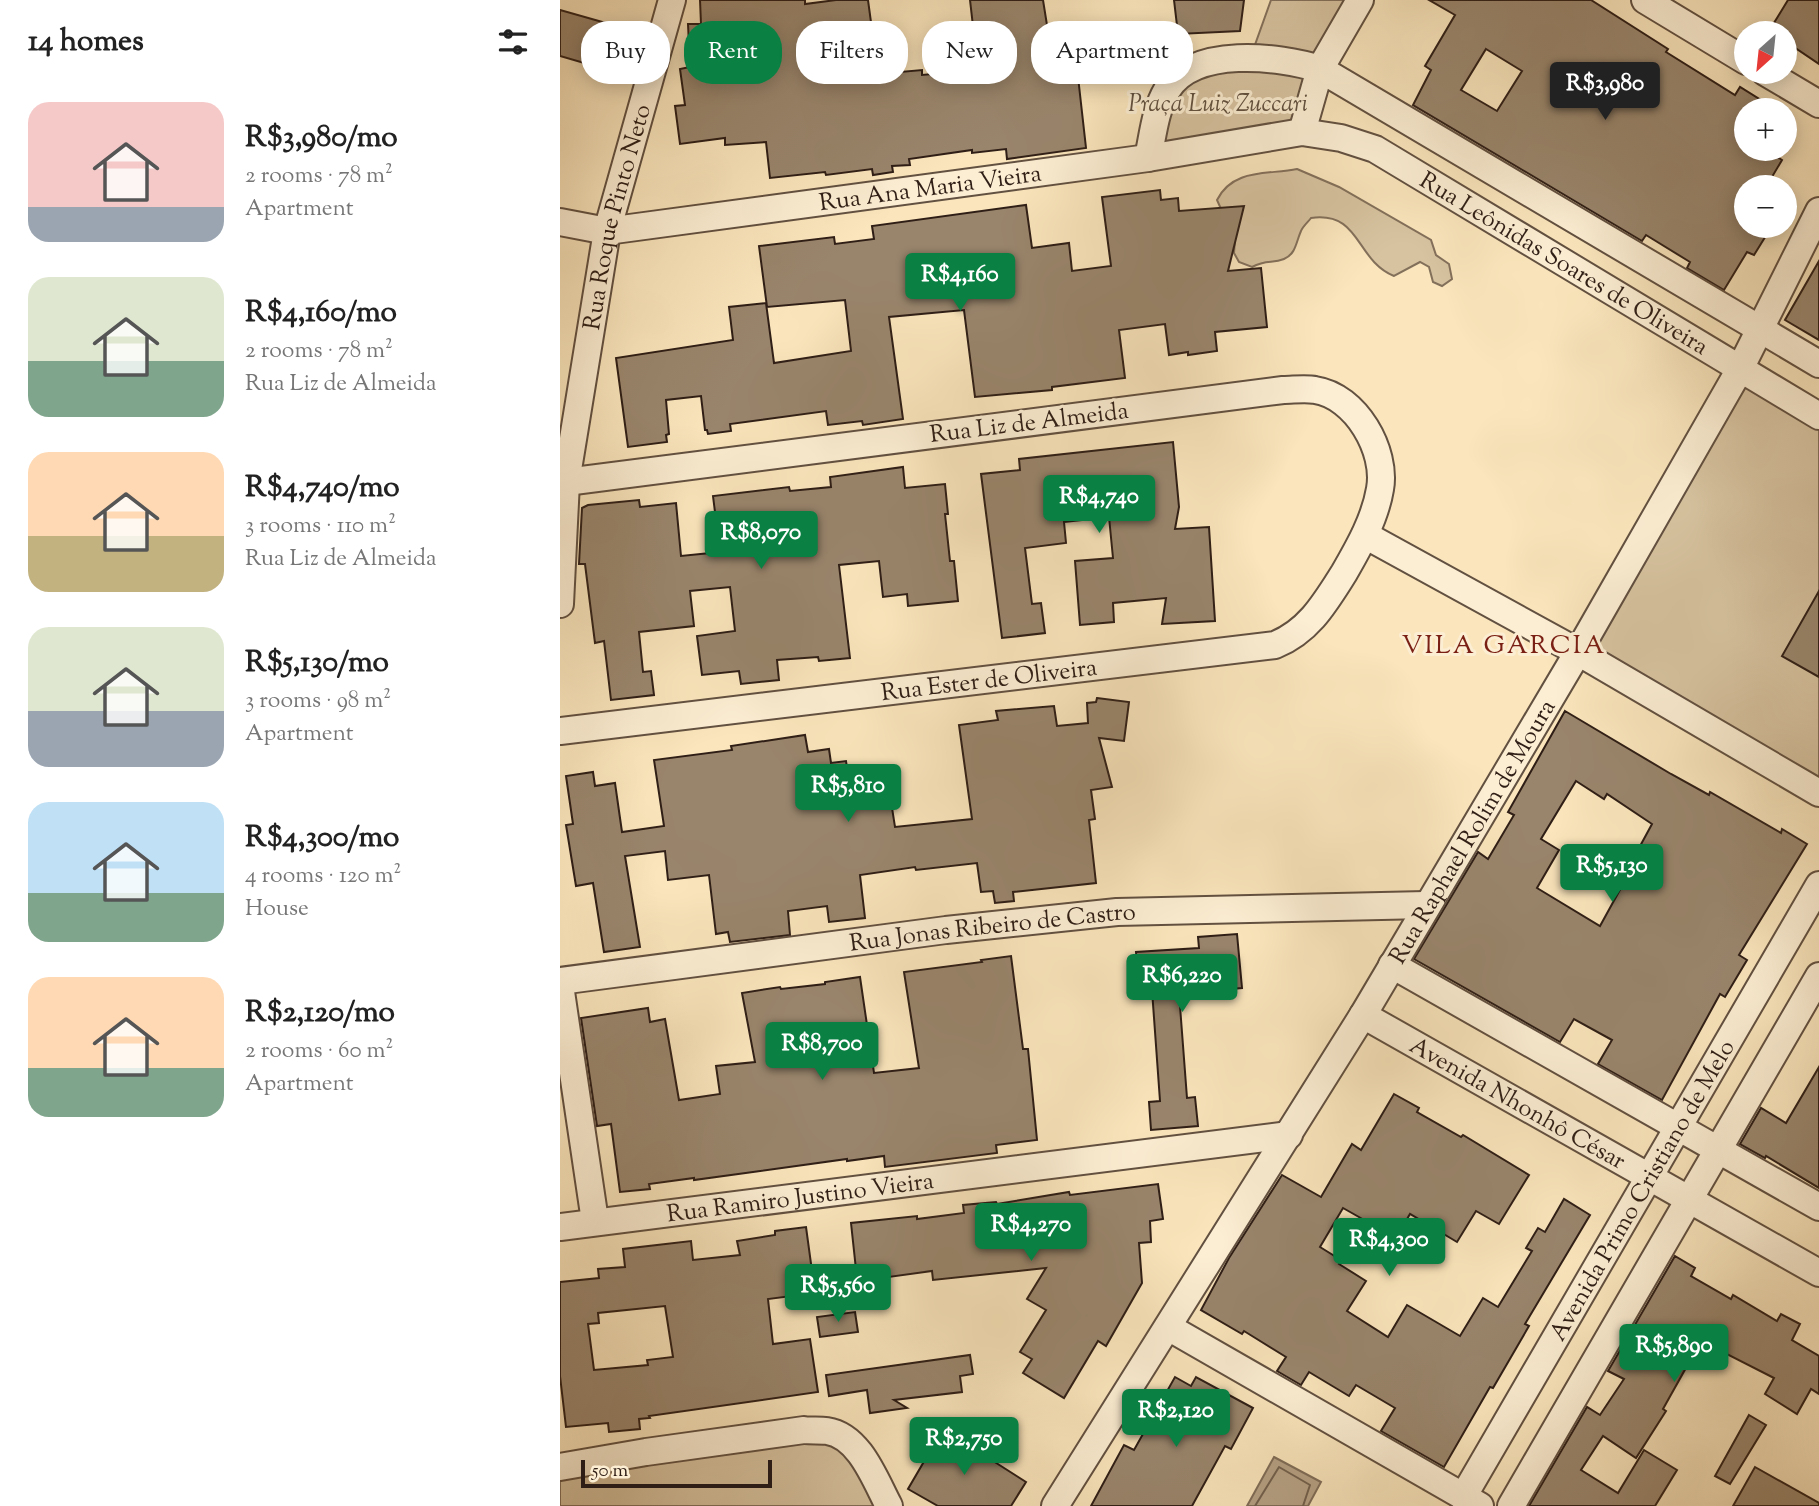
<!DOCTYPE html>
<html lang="en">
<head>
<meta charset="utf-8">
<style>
	body { margin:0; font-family:"Sorts Mill Goudy",serif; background:#f2f2f2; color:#222; height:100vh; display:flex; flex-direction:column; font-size:26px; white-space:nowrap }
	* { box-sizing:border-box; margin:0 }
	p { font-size:23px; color:#767676 }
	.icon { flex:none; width:38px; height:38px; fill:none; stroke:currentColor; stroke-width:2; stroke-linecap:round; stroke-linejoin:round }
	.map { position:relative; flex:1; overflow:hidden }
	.side { display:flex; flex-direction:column; background:#fff; width:560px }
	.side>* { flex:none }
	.hud { position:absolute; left:21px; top:21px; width:665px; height:63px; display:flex; gap:14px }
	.needle { width:46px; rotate:207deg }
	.controls { position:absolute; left:1174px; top:21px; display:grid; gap:14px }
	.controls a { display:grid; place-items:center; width:63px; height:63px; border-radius:50%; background:#fff; box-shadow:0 4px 18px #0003; font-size:35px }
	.scale { position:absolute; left:21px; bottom:18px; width:191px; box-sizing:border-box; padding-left:7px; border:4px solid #2f1e16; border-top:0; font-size:19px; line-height:24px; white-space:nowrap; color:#2f1e16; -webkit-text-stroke:5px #fceed3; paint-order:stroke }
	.price { position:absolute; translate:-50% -60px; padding:0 16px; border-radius:7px; background:#0b8043; color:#fff; font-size:23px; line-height:46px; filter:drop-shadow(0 2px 4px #0008) }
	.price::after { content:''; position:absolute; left:50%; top:42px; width:21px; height:16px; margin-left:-10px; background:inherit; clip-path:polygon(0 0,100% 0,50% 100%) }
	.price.current { background:#222; color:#fff }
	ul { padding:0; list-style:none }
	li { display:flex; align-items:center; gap:21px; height:175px; padding:0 28px }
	li span { display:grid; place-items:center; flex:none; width:196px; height:140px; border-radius:21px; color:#555 }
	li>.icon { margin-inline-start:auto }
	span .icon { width:84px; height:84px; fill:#fffc; stroke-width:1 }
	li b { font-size:30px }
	h2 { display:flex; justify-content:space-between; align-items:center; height:84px; padding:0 28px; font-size:30px }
	.pill { padding:0 24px; border-radius:28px; background:#fff; box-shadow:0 4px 18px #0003; font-size:24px; line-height:63px }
	.pill.current { background:#0b8043; color:#fff }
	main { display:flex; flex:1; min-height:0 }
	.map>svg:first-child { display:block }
</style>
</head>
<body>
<main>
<section class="side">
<h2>14 homes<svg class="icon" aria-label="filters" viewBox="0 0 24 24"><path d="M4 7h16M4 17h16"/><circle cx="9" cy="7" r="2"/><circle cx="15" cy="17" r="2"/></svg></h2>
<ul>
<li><span style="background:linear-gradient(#f6c9c9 75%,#9aa5b1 0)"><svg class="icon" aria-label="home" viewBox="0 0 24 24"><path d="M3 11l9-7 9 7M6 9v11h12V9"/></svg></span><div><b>R$3,980/mo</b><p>2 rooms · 78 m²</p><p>Apartment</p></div></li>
<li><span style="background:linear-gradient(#dfe7d0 60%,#7fa58c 0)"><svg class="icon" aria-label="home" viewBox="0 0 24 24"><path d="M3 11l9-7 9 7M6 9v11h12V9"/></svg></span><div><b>R$4,160/mo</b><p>2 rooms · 78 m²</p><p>Rua Liz de Almeida</p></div></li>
<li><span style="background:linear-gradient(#ffd9b3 60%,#c2b280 0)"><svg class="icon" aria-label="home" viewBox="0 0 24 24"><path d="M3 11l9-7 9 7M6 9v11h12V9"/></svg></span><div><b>R$4,740/mo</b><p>3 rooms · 110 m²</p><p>Rua Liz de Almeida</p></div></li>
<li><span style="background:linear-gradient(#dfe7d0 60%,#9aa5b1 0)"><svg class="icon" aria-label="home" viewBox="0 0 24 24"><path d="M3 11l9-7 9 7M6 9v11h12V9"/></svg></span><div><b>R$5,130/mo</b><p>3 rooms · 98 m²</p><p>Apartment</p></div></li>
<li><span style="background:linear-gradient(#bfe0f5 65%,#7fa58c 0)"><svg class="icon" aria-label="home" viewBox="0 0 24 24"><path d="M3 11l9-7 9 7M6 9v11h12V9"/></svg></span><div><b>R$4,300/mo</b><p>4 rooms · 120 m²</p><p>House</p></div></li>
<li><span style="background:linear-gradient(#ffd9b3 65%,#7fa58c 0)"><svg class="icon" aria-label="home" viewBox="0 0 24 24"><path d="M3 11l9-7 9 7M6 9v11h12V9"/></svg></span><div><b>R$2,120/mo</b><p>2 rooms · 60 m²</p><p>Apartment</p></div></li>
</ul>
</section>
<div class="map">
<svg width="1259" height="1506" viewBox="0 0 1259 1506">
	<rect width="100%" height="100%" fill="#fae5bc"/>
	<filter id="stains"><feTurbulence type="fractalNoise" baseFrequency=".00286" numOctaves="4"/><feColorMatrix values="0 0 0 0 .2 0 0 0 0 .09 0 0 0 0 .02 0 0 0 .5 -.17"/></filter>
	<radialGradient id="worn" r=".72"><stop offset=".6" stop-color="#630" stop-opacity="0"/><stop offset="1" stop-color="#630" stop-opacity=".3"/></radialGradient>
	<g fill="#d7c3a0" stroke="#83705b" stroke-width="2">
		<path d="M711,0H794L758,65L691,56Z"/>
		<path d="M647,68L752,74L737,128L595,150L620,85Z"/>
		<path d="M737,169L779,187L871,240L876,255L889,264L892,279L882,286L873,282L869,267L860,262L834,276C795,260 801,211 751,218C748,222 743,226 741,231C736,242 736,254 724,259C712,264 707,259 692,267L679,262L674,253L675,240L657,200C673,168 708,175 737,169Z"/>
		<path d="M1181,375L1259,420V790L1022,651Z"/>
		<path d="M273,1438L323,1506H0V1476Z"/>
	</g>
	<path fill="#b5a184" stroke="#7f6d58" stroke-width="2" d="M714,1457L761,1482L748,1506H687Z"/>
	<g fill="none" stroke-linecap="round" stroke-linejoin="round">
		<path stroke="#72604d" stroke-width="2" d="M695,1506L719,1467L750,1485L743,1506"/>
	</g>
	<g fill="#99856c" stroke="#2f1e16" stroke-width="2" fill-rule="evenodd">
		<path d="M140,0H245V4L276,0H308L318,74L362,70V75L418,70L410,0H483L490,44L514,41L526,148L447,159L446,149L412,153V150L349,159L350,165L332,166L333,172L313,175L312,169L266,175L265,172L210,178L206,142L165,145V138L120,144L115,106L125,105L120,69L130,67L128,24H141Z"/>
		<path d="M614,0H684L680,31L618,34Z"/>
		<path d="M869,0H1031L1108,49L1106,52L1175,95L1180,87L1217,110H1186V149H1205L1222,160L1206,187H1186V226H1212L1194,255L1187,252L1164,290L1127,268L1130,262L1086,235L1082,241L853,105L871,70L865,66L895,15ZM926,49L962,71L937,111L901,90Z"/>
		<path d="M1228,0H1259V64L1225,41V33L1209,31Z"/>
		<path d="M0,10L67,29L55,72L0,56Z"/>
		<path d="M600,190L601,200L618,198L619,211L684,206L668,271L701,268L707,327L655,332L657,351L628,355V352L609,355L605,324L559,330L565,378L492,387V390L415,397L404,310L329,317L343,419L303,425L302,421L268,425L266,411L170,424L171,431L148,434L147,430H145L141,396L106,400L109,434L106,435L107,442L68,447L56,358L173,340L169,307L206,303L214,363L291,351L285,300L207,307L199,246L274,237L275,244L314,239L312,226L466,205L472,248L509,243L512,271L551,266L542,197Z"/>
		<path d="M1259,261V340L1225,320Z"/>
		<path d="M613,442L619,507L615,529L649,527L655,621L602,624L606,598L553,603L554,622L520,625L515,561L553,558L549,517L504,522L506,543L465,548L472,604L481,603L485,633L442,638L421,474L460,470L459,459Z"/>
		<path d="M343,467L345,488L385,484L388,514H385L390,561H394L398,601L348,606L347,594L323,597L319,561L279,565L290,658L259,661L258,657L217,660L219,680L181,684L179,671L142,675L137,636L175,631L170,587L130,591L134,626L79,632L83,672L91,671L94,695L51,700L44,641L35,643L25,564H19L22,508L28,505L79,500L80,507L116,503L121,556L160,552L153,496L229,487L230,491L271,487L270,477Z"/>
		<path d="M1259,591V677L1222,656Z"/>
		<path d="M537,698L569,702L564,741L539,738L552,787L531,790L535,819L529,820L536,883L453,892L454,901L435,903L433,891L421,892L417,863L356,870L355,867L300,875L305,918L269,922L267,906L228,911L230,935L170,942L168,932L156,934L149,875L108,880L105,851L65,856L80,947L44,952L33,883L16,886L6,825L13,824L6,776L33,772L35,786L55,783L62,832L104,826L94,760L172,750L171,746L245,735L248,752L269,749L271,763L286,761L292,801L330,795L335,827L412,819L399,725L438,720L436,711L494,706L497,726L528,723L527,703L536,702Z"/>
		<path d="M1005,711L1111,774L1149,795L1150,792L1221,833L1222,829L1247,844L1179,955L1187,960L1165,997L1160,994L1102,1100L1038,1064L1052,1040L1014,1019L1000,1042L854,959L918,852L928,859L954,815L948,812ZM1016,781L1044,799L1047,794L1092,824L1059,885L1062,886L1040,926L977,888L999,850L981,839Z"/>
		<path d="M677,934L682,988L619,993L627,1098L635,1097L638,1126L591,1130L589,1102L600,1101L592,990L579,991L576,952L639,948L638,937Z"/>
		<path d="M451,956L463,1049H468L477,1140L436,1145L437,1153L325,1167L324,1156L287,1161V1159L134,1180V1178L89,1184L90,1189L60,1192L51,1124L37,1126L21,1018L88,1008L90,1022L105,1019L119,1100L160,1094L156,1066L195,1062L182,993L220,987L221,989L265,984V982L300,977L314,1073L359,1068L344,972L422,962L421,960Z"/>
		<path d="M1259,1067V1188L1206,1156L1205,1158L1180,1144L1201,1108L1226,1123Z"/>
		<path d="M834,1094L859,1108L857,1112L901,1137L903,1135L969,1175L939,1224L916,1211L897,1242L850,1214L836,1238L783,1208L760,1247L781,1260L779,1264L806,1281L787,1311L828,1337L847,1305L900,1336L923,1298L938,1307L972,1251L966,1248L978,1228L985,1232L1004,1199L1030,1215L965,1324L969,1326L933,1388L930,1387L884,1467L821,1431L835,1408L796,1385L789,1396L749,1372L741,1385L717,1371L726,1357L684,1331L682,1334L641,1310L669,1258L722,1175L761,1197L792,1144L801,1150Z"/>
		<path d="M598,1184L603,1219L590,1221L591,1242L579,1243L582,1283L546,1346L538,1341L504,1398L463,1373L472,1359L460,1352L486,1310L467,1299L486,1268L373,1280L372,1271L328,1277L329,1285L298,1288L291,1223L357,1216V1219L404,1213L403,1205L436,1202L437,1204L509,1192L510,1195Z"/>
		<path d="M246,1227L255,1293L208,1299L213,1344L250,1339L258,1392L89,1416L90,1418L79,1419L80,1429L49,1432L48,1423L6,1427L0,1376V1282L39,1278L38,1269L65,1267L63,1249L131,1241L133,1260L180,1255L177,1241L215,1235V1231ZM105,1306L113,1357L87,1360L88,1365L34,1370L28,1324L39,1323L38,1313Z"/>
		<path d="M1115,1256L1135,1268L1131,1276L1171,1299L1173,1295L1217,1321L1221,1314L1240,1324L1232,1340L1259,1356V1394L1251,1389L1237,1414L1205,1394L1214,1378L1165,1353L1159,1364L1136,1350L1103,1409L1106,1411L1076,1458L1043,1436L1021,1470L1058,1493L1084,1450L1117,1470L1095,1506H969L1027,1407L1040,1415L1064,1379L1048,1371Z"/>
		<path d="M295,1312L298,1332L260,1337L257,1317Z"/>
		<path d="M410,1355L413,1374L400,1376L402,1392L334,1400L347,1408L310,1413L307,1390L269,1396L266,1375Z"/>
		<path d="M615,1377L631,1386L636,1377L693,1408L671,1449L665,1446L632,1506H531L564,1445L574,1450Z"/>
		<path d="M1189,1415L1206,1425L1170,1484L1155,1476Z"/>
		<path d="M383,1429L466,1482L451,1506H378L348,1489Z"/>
		<path d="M1195,1467L1259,1503V1506H1173Z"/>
	</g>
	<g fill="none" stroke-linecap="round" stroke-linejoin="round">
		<defs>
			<g id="minor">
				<path d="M1085,0L1186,61"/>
				<path d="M1205,72L1259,104"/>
				<path d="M742,132L760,69L800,0"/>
				<path d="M588,158C593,135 595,110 607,90C634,46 718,56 760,69L1259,364"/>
				<path id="s1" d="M0,222L47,231L588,158L742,132L781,138L815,149L1259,416"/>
				<path d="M805,535L1018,652L1259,793"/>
				<path id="s2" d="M0,604L6,482L47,231L112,0"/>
				<path id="s3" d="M0,731L715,645C749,631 765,603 784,573C799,547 815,519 820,489C827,451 796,396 755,390C745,388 733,390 723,390L6,482"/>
				<path d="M832,965L1259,1207"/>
				<path id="s4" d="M0,981L386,930L557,912L866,905"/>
				<path d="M0,985L35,1221"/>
				<path id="s5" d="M803,1015L1259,1273"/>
				<path id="s6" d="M0,1227L729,1135"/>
				<path d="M608,1327L920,1506"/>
				<path d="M0,1467L86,1452L244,1430C251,1431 260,1430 267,1431C300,1436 315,1480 329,1506"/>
				<path id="s7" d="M903,1497L1259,885"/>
				<path id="s8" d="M495,1506L803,1015L1018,652L1180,369L1259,211"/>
				<path d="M951,1506L1259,976"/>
			</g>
		</defs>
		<use href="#minor" stroke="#625040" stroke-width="30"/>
		<use href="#minor" stroke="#fceed3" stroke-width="26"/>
	</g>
	<g text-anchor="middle" stroke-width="6" stroke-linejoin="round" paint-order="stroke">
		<g font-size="24" font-style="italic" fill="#61503f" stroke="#fceed3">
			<text x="658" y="111">Praça Luiz Zuccari</text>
		</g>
		<g font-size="24" fill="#2f1e16" stroke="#fceed3">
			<text dy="8" stroke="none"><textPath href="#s1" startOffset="374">Rua Ana Maria Vieira</textPath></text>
			<text dy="8" stroke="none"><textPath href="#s2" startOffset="392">Rua Roque Pinto Neto</textPath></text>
			<text dy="8" stroke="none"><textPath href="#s1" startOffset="1046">Rua Leônidas Soares de Oliveira</textPath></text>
			<text transform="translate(469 422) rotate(-7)" y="8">Rua Liz de Almeida</text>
			<text dy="8" stroke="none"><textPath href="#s3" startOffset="432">Rua Ester de Oliveira</textPath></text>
			<text dy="8" stroke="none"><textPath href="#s8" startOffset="793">Rua Raphael Rolim de Moura</textPath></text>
			<text dy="8" stroke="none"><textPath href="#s4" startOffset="436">Rua Jonas Ribeiro de Castro</textPath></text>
			<text dy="8" stroke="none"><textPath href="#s5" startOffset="178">Avenida Nhonhô César</textPath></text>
			<text dy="8" stroke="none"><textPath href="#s7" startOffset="355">Avenida Primo Cristiano de Melo</textPath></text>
			<text dy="8" stroke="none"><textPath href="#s6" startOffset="242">Rua Ramiro Justino Vieira</textPath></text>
		</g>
		<g font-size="26" letter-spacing="2" fill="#7a1f14" stroke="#fceed3">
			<text x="944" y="653">VILA GARCIA</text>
		</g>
	</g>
	<rect width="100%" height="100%" filter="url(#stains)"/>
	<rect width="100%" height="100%" fill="url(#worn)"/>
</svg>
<div class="controls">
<a><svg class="needle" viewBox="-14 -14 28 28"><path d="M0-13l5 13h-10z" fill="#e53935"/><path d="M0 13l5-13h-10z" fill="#767676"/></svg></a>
<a>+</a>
<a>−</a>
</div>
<div class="scale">50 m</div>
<b class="price current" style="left:1045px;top:122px">R$3,980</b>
<b class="price" style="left:400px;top:313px">R$4,160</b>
<b class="price" style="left:539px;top:535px">R$4,740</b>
<b class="price" style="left:201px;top:571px">R$8,070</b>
<b class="price" style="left:288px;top:824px">R$5,810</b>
<b class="price" style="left:1052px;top:904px">R$5,130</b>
<b class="price" style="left:622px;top:1014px">R$6,220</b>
<b class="price" style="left:262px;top:1082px">R$8,700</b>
<b class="price" style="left:471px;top:1263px">R$4,270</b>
<b class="price" style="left:829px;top:1278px">R$4,300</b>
<b class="price" style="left:278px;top:1324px">R$5,560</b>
<b class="price" style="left:1114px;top:1384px">R$5,890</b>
<b class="price" style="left:616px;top:1449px">R$2,120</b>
<b class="price" style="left:404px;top:1477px">R$2,750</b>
<div class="hud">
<a class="pill">Buy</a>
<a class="pill current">Rent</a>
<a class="pill">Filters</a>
<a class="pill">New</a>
<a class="pill">Apartment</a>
</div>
</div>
</main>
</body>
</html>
